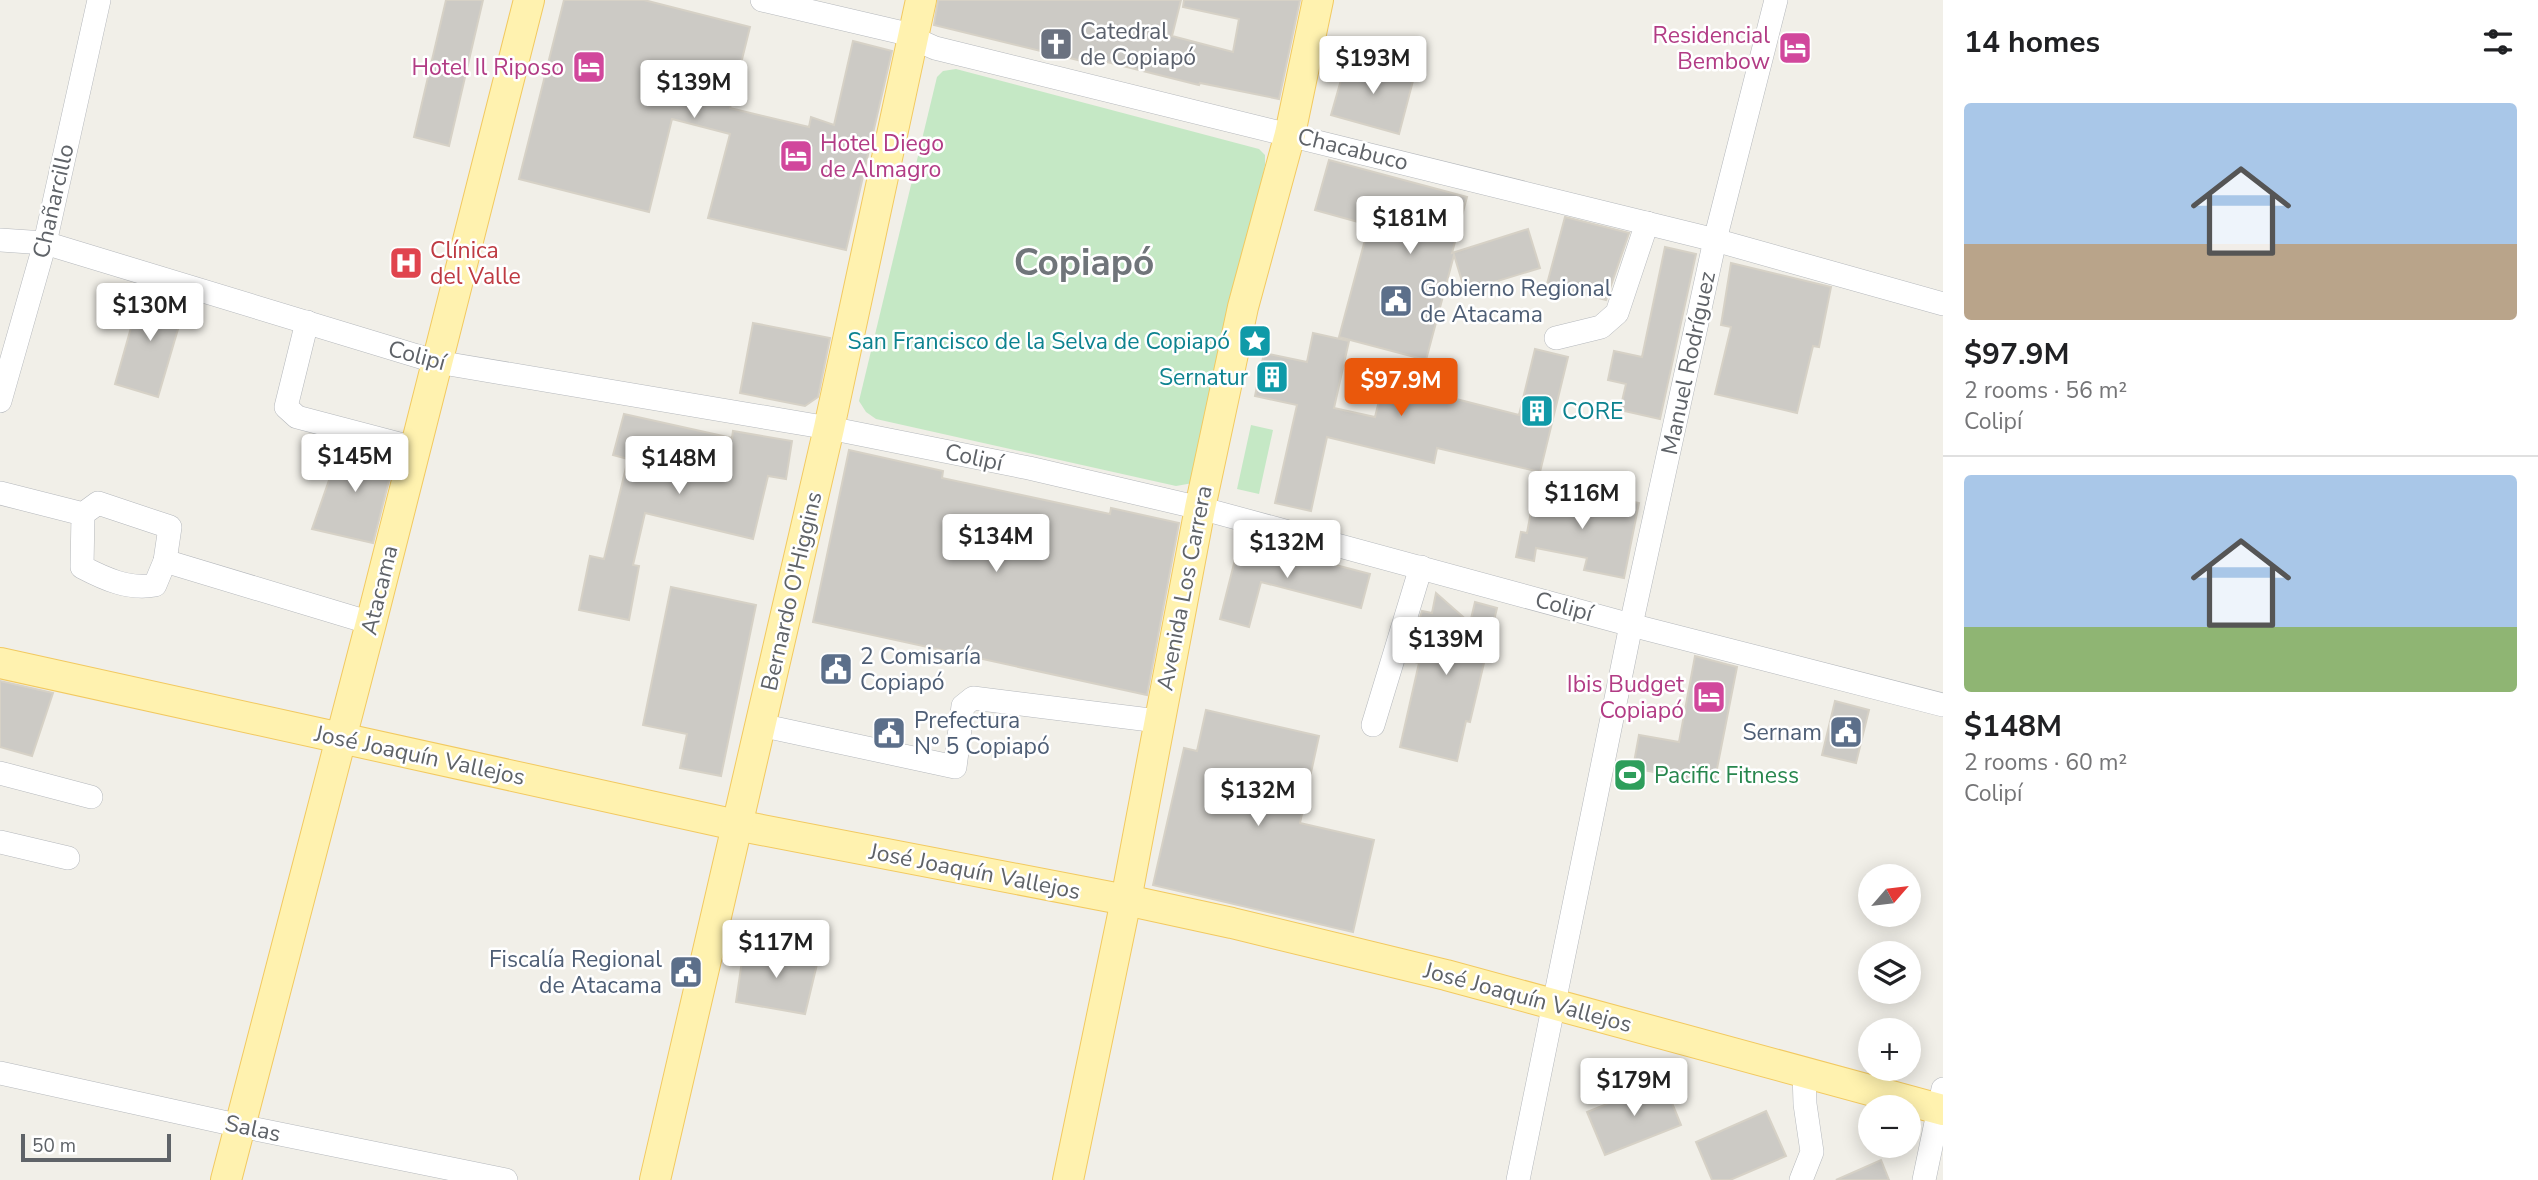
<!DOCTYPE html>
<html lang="en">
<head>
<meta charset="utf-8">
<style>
	body { margin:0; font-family:"Nunito Sans",sans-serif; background:#f6f6f6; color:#202124; height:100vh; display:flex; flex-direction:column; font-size:26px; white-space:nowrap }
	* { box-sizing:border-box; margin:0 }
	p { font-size:23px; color:#757577 }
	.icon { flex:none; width:38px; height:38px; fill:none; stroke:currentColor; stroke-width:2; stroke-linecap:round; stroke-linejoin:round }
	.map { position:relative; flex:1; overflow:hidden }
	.side { display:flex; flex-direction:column; background:#fff; width:595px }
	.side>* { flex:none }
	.needle { width:46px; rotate:62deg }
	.buttons { position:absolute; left:1858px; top:864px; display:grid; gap:14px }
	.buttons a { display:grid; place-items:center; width:63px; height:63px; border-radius:50%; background:#fff; box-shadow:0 4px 18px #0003; font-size:35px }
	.scale { position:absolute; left:21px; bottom:18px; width:150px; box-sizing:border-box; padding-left:7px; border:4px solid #5f6368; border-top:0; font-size:19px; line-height:24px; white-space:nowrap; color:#5f6368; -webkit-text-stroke:5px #fff; paint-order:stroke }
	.price { position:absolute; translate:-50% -60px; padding:0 16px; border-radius:7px; background:#fff; color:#222; font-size:23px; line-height:46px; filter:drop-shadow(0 2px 4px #0008) }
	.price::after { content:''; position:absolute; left:50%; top:42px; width:21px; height:16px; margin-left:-10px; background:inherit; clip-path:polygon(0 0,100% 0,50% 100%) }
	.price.current { background:#ea580c; color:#fff }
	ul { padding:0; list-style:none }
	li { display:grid; align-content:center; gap:14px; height:371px; padding:0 21px }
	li+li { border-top:2px solid #e0e0e0 }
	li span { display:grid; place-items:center; height:217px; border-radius:7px; color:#555 }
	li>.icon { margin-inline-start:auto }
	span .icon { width:126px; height:126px; fill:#fffc; stroke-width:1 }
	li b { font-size:30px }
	h2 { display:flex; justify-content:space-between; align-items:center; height:84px; padding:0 21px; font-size:30px }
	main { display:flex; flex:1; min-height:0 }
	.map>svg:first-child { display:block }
</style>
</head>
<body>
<main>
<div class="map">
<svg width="1943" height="1180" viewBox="0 0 1943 1180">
	<rect width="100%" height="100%" fill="#f1efe8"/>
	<g fill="#c5e8c5">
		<path d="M956,69L1259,149L1265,155V165L1193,483L1176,486L876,419L866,412L859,401L937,77L943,71Z"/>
		<path d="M1251,425L1273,430L1259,494L1237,489Z"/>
	</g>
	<g fill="#cccac5" stroke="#d6d1c6" stroke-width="2">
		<path d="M446,0H483L449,146L414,137Z"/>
		<path d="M564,0H644L750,27L730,108L809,127L811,117L834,125L853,41L892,51L846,250L708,218L730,134L672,119L649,212L519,179Z"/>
		<path d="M938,0H1181L1172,36L1233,52L1239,19L1183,7L1184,0H1300L1279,99L1200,83L1199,85L1095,59L1094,64L934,25Z"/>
		<path d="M1347,59L1414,77L1399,134L1331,115Z"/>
		<path d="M1329,160L1467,197L1452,253L1528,229L1540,268L1465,291L1454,255L1426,360L1339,337L1369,225L1315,210Z"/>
		<path d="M1565,217L1629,233L1606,300L1547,284Z"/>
		<path d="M1665,247L1696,254L1660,419L1620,410L1626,384L1608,380L1614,351L1642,357Z"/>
		<path d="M1731,263L1831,287L1819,347L1813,346L1797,413L1715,394L1731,327L1721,325Z"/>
		<path d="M142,289L186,302L158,397L115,384Z"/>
		<path d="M753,323L830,338L818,397L805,406L740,393Z"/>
		<path d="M1313,333L1349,341L1334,408L1375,417L1380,397L1393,400L1397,384L1519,415L1535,349L1568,357L1540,472L1437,448L1434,463L1327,437L1311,511L1275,503L1297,405L1255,396L1264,353L1307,362Z"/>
		<path d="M624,414L732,438L733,431L792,441L786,479L768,476L753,539L645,513L633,565L639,566L629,620L579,610L590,556L604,559L628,459L613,455Z"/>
		<path d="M342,443L395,457L373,543L312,529Z"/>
		<path d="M849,450L943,471L942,478L1110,514L1111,508L1179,523L1147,695L813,622Z"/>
		<path d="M1535,490L1597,503L1599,495L1639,503L1624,578L1584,570L1587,558L1536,548L1534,561L1516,557L1521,532L1527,533Z"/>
		<path d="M1240,540L1370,574L1361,608L1261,582L1249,627L1220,619Z"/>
		<path d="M671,587L756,605L721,776L680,768L687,734L643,725Z"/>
		<path d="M1436,593L1470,623L1475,602L1497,608L1470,722L1466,721L1457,761L1400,747L1419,663L1407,660L1422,611L1432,613Z"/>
		<path d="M1695,656L1737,667L1714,784L1633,768L1639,735L1679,742Z"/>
		<path d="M0,681L53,693L32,756L0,747Z"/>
		<path d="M1835,701L1869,710L1856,763L1822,755Z"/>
		<path d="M1206,710L1319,736L1300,823L1374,840L1353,932L1153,885L1184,748L1197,751Z"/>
		<path d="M744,947L818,960L805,1014L736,1002Z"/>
		<path d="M1663,1081L1681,1125L1605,1155L1587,1112Z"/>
		<path d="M1766,1111L1786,1156L1730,1180H1712L1696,1142Z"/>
		<path d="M1881,1160L1889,1180H1836Z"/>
	</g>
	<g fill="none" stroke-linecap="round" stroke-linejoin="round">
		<defs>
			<g id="minor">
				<path d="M762,0L899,32L935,48L1715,240L1943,304"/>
				<path d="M0,240L45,243L437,362L829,428L1029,468L1200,508L1631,625L1943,705"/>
				<path d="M307,322L286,407L297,417L415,448"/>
				<path d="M1556,338L1601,327L1617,313L1647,223"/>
				<path d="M0,401L45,243L99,0"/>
				<path d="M0,493L83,514L82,567C105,579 129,590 155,585L165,561L170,527L98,503L83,514"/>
				<path d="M165,561L371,623"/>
				<path d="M760,725L955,767L963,706L973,698L1158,721"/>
				<path d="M1373,725L1421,567"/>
				<path d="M0,773L91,797"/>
				<path d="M0,842L68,858"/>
				<path d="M0,1073L241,1126L506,1180"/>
				<path d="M1518,1180L1631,625L1715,240L1776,0"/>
				<path d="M1801,1180L1812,1152L1805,1104L1804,1072"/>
				<path d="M1924,1180L1943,1089"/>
			</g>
			<g id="major">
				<path d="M0,663L736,825L1126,900L1232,923L1446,975L1943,1110"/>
				<path d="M226,1180L371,623L529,0"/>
				<path d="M655,1180L829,428L921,0"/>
				<path d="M1068,1180L1126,900L1200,508L1243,307L1290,134L1318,0"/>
			</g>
		</defs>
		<use href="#minor" stroke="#b5b8bc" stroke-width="24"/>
		<use href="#major" stroke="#f2c960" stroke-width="32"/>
		<use href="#minor" stroke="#fff" stroke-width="23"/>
		<use href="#major" stroke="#fff2af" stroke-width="30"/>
	</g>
	<defs>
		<symbol id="church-square" viewBox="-11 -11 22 22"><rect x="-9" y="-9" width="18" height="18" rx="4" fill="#6b7280" stroke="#fff"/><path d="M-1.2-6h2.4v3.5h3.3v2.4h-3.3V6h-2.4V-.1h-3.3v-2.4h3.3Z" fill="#fff"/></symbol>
		<symbol id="hotel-square" viewBox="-11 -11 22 22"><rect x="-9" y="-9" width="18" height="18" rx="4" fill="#d1479c" stroke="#fff"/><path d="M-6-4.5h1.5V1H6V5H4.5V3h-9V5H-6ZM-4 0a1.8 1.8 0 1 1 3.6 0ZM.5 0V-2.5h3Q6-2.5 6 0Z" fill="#fff"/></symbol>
		<symbol id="hospital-square" viewBox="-11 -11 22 22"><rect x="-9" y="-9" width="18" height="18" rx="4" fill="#e0444e" stroke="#fff"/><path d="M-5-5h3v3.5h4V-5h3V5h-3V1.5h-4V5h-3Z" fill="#fff"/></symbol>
		<symbol id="civic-square" viewBox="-11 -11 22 22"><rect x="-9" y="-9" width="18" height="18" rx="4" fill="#5c6f8a" stroke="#fff"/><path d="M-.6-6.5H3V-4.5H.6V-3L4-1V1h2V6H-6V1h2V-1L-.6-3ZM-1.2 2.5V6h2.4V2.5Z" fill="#fff"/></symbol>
		<symbol id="sight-square" viewBox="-11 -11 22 22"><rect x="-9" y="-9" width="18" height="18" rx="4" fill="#0f9aa8" stroke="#fff"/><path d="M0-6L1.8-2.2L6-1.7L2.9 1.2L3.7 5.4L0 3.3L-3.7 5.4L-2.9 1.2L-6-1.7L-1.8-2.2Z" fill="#fff"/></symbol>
		<symbol id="building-square" viewBox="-11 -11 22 22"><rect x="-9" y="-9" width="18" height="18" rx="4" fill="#0f9aa8" stroke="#fff"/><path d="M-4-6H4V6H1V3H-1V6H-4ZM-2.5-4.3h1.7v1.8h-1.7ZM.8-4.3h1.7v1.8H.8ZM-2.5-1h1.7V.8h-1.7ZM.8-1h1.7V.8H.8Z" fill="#fff"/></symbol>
		<symbol id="stadium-square" viewBox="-11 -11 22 22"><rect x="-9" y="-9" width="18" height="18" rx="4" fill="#2e9e5b" stroke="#fff"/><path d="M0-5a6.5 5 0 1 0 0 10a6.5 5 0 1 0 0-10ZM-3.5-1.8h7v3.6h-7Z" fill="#fff"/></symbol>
	</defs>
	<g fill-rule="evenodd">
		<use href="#church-square" x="1037" y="25" width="38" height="38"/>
		<use href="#hotel-square" x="1776" y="29" width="38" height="38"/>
		<use href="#hotel-square" x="570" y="48" width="38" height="38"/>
		<use href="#hotel-square" x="777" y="137" width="38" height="38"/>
		<use href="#hospital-square" x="387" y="244" width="38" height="38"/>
		<use href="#civic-square" x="1377" y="282" width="38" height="38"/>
		<use href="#sight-square" x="1236" y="322" width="38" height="38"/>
		<use href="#building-square" x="1253" y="358" width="38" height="38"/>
		<use href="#building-square" x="1518" y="392" width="38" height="38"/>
		<use href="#civic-square" x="817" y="650" width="38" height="38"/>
		<use href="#hotel-square" x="1690" y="678" width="38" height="38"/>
		<use href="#civic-square" x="1827" y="713" width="38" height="38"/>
		<use href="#civic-square" x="870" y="714" width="38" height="38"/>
		<use href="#stadium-square" x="1611" y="756" width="38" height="38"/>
		<use href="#civic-square" x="667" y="953" width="38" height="38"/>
	</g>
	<g text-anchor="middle" stroke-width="5" stroke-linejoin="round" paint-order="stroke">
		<g font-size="23" fill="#5b616d" stroke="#fff" text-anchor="start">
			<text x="1080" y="39">Catedral<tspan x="1080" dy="26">de Copiapó</tspan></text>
		</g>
		<g font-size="23" fill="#b23c85" stroke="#fff" text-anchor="end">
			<text x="1770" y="43">Residencial<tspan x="1770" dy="26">Bembow</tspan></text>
			<text x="564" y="75">Hotel Il Riposo</text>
			<text x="820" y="151" text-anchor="start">Hotel Diego<tspan x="820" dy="26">de Almagro</tspan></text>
			<text x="1684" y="692">Ibis Budget<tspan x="1684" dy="26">Copiapó</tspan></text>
		</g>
		<g font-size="23" fill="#5f6368" stroke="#fff">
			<text transform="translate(1353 149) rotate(14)" y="8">Chacabuco</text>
			<text transform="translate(53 201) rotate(-77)" y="8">Chañarcillo</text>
			<text transform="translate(417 355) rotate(15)" y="8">Colipí</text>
			<text transform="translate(1688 363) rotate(-78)" y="8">Manuel Rodríguez</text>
			<text transform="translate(974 457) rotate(12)" y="8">Colipí</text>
			<text transform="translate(1184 588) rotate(-79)" y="8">Avenida Los Carrera</text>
			<text transform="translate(379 590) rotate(-76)" y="8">Atacama</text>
			<text transform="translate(791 591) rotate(-77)" y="8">Bernardo O'Higgins</text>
			<text transform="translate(1564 606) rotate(15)" y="8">Colipí</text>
			<text transform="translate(420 755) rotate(12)" y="8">José Joaquín Vallejos</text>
			<text transform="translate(975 871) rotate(11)" y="8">José Joaquín Vallejos</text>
			<text transform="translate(1528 997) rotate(15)" y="8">José Joaquín Vallejos</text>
			<text transform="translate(253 1128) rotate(12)" y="8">Salas</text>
		</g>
		<g font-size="23" fill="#be3a42" stroke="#fff" text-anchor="start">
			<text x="430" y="258">Clínica<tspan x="430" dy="26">del Valle</tspan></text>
		</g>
		<g font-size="23" fill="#4e5e75" stroke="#fff" text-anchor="start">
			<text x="1420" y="296">Gobierno Regional<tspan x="1420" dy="26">de Atacama</tspan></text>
			<text x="860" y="664">2 Comisaría<tspan x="860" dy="26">Copiapó</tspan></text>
			<text x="914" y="728">Prefectura<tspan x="914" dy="26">N° 5 Copiapó</tspan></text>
			<text x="1822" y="740" text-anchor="end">Sernam</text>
			<text x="662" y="967" text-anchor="end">Fiscalía Regional<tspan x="662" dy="26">de Atacama</tspan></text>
		</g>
		<g font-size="23" fill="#0d838f" stroke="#fff" text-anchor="end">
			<text x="1230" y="349">San Francisco de la Selva de Copiapó</text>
			<text x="1248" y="385">Sernatur</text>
			<text x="1562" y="419" text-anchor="start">CORE</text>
		</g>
		<g font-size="23" fill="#27864d" stroke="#fff" text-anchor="start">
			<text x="1654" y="783">Pacific Fitness</text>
		</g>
		<g font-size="37" font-weight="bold" fill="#70757a" stroke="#fff">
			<text x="1084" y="275">Copiapó</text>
		</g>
	</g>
</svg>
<div class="buttons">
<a><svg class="needle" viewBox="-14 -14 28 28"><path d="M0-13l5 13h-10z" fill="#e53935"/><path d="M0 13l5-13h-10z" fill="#757577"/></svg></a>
<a><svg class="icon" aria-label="layers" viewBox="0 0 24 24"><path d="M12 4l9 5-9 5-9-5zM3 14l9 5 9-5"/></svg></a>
<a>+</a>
<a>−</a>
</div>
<div class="scale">50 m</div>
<b class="price" style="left:1373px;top:96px">$193M</b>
<b class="price" style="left:694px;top:120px">$139M</b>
<b class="price" style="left:1410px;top:256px">$181M</b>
<b class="price" style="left:150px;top:343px">$130M</b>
<b class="price current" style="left:1401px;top:418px">$97.9M</b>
<b class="price" style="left:355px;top:494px">$145M</b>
<b class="price" style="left:679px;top:496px">$148M</b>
<b class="price" style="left:1582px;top:531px">$116M</b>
<b class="price" style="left:996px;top:574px">$134M</b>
<b class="price" style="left:1287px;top:580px">$132M</b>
<b class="price" style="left:1446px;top:677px">$139M</b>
<b class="price" style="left:1258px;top:828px">$132M</b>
<b class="price" style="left:776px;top:980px">$117M</b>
<b class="price" style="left:1634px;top:1118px">$179M</b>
</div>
<section class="side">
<h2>14 homes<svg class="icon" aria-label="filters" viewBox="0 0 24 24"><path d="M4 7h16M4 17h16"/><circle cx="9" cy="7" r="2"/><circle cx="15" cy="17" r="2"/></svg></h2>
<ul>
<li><span style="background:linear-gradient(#a9c7e8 65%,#b9a48a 0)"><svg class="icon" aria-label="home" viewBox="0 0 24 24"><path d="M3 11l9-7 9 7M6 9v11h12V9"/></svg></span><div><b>$97.9M</b><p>2 rooms · 56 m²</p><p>Colipí</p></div></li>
<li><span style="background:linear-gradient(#a9c7e8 70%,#8fb573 0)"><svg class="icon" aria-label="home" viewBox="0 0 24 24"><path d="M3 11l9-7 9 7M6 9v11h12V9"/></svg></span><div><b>$148M</b><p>2 rooms · 60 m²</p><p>Colipí</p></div></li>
</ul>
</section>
</main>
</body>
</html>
